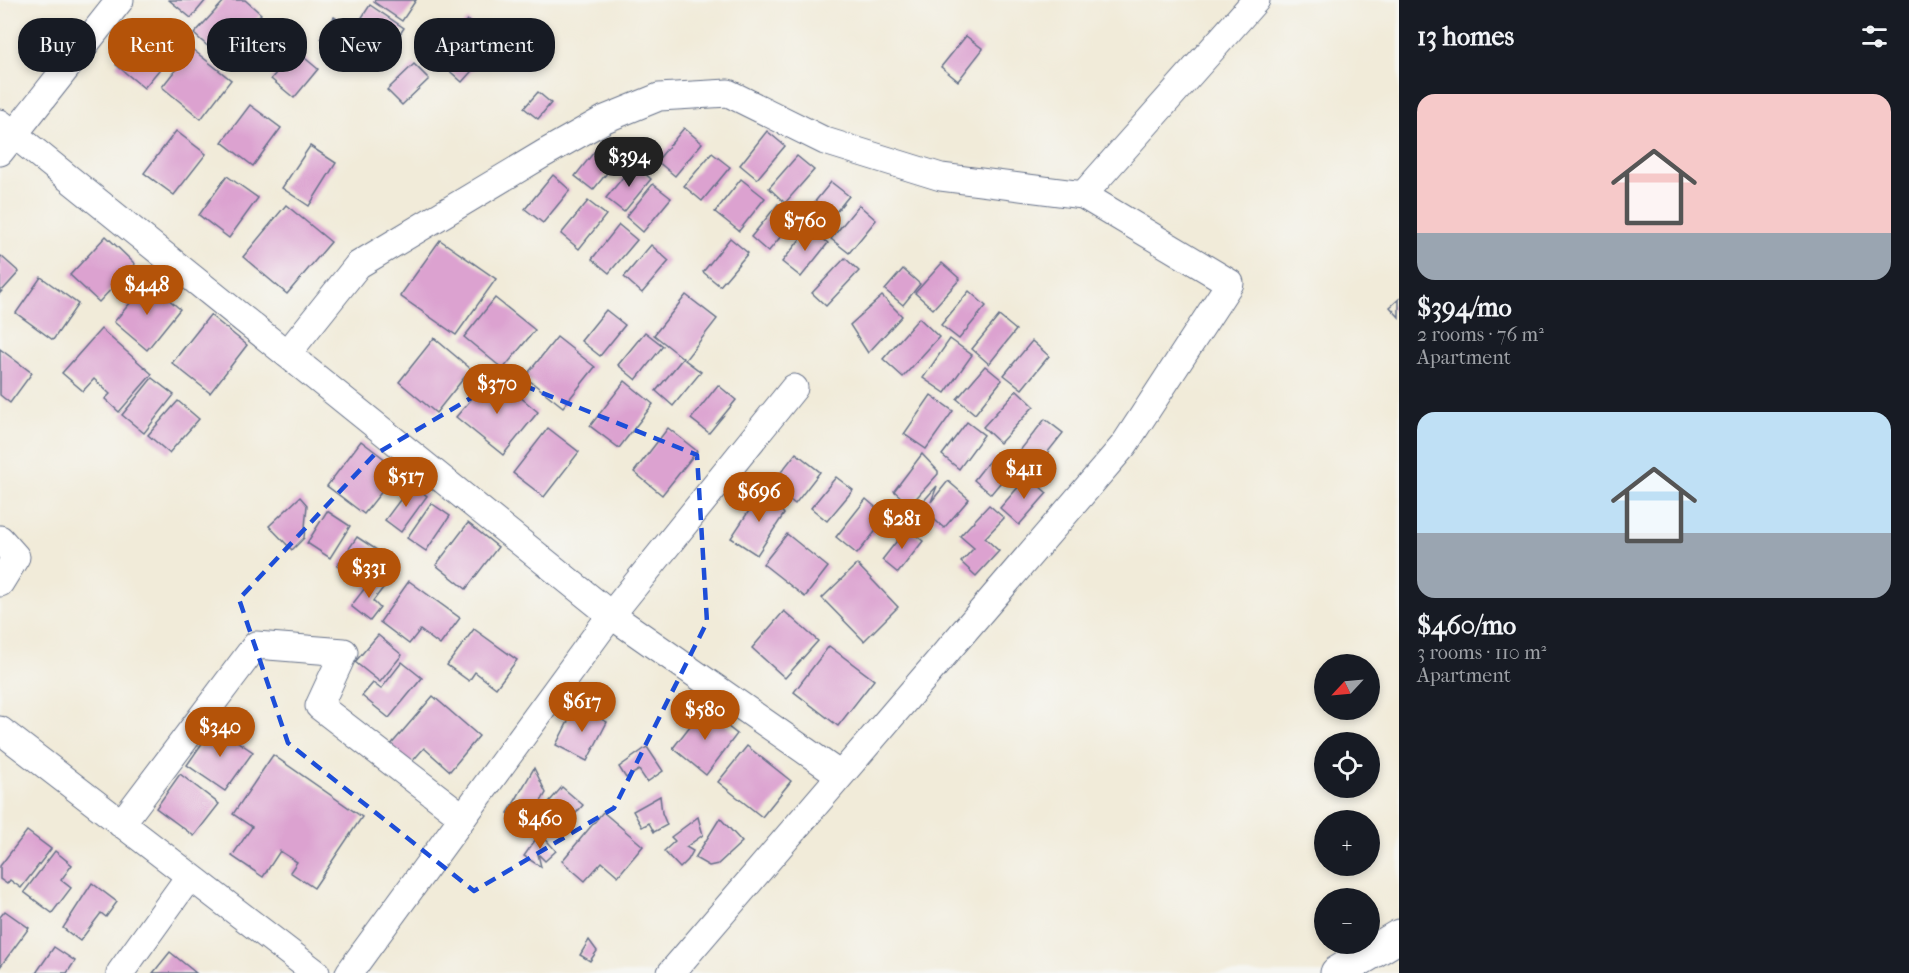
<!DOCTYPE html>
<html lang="en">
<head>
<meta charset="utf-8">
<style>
	body { margin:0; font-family:"IM FELL French Canon",serif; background:#20242c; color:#f1f3f6; height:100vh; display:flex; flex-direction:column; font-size:22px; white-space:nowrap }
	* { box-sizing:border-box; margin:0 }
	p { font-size:20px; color:#9ea1a6 }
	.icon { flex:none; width:33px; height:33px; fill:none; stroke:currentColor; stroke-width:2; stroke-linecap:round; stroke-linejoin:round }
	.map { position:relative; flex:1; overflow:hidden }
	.drawer { display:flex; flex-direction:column; background:#171b24; width:510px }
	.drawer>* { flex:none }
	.hud { position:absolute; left:18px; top:18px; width:570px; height:54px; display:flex; gap:12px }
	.needle { width:39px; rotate:244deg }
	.fabs { position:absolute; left:1314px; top:654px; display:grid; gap:12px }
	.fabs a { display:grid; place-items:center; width:66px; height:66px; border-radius:50%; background:#171b24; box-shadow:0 3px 9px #0003; font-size:30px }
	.price { position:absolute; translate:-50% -51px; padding:0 14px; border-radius:21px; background:#b45309; color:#fff; font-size:20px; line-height:39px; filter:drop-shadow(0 2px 3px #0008) }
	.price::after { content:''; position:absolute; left:50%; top:36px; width:18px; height:14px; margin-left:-9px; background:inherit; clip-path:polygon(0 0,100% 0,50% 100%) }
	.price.on { background:#222; color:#fff }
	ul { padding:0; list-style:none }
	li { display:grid; align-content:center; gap:12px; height:318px; padding:0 18px }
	li span { display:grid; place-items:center; height:186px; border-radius:18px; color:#555 }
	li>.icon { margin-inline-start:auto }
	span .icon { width:108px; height:108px; fill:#fffc; stroke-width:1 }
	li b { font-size:26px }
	h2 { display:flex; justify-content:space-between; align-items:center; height:72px; padding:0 18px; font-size:26px }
	.pill { padding:0 21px; border-radius:24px; background:#171b24; box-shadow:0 3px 9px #0003; font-size:21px; line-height:54px }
	.pill.on { background:#b45309; color:#fff }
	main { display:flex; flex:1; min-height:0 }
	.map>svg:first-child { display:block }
</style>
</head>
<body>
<main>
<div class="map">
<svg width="1399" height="973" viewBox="0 0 1399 973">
	<rect width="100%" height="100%" fill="#f6f6f2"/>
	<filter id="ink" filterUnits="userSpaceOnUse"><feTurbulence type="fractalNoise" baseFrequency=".0167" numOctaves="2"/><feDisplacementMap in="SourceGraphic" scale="12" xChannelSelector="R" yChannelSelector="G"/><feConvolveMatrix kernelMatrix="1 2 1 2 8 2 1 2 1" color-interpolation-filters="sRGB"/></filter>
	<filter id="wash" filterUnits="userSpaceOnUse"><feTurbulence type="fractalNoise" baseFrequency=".008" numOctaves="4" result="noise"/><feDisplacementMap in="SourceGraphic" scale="24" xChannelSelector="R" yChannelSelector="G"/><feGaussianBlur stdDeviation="1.35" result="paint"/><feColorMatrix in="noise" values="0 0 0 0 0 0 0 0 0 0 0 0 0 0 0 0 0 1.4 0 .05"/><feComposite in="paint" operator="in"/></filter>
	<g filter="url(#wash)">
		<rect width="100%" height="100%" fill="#f1ebd9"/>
		<g id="blocks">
			<g fill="#dca2d0">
				<path d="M169,0H206L191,18Z"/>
				<path d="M225,0H245L261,14L221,58L194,34Z"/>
				<path d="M375,0H416L402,21L374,2Z"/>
				<path d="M370,5L404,28L380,64L346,42Z"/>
				<path d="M334,17L349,26L336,48L321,38Z"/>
				<path d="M467,20L495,45L462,82L434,57Z"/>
				<path d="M151,23L179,46L144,88L116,65Z"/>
				<path d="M966,36L983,49L958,81L941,67Z"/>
				<path d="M192,49L231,80L201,119L162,87Z"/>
				<path d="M300,54L318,69L294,98L271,79L285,62L290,66Z"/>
				<path d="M414,64L429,79L402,105L387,90Z"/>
				<path d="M538,92L551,103L538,119L524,108Z"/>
				<path d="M250,105L281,128L253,166L222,142Z"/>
				<path d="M684,128L702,143L675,176L657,161Z"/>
				<path d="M176,131L206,154L174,195L144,173Z"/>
				<path d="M767,131L785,146L757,179L740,165Z"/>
				<path d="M602,142L620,157L593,190L575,176Z"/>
				<path d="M310,146L336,163L309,206L282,188Z"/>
				<path d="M712,153L730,167L702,201L684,186Z"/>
				<path d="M797,156L814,170L785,203L769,188Z"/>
				<path d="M634,164L651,179L624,212L606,198Z"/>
				<path d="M553,175L570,190L543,223L525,209Z"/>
				<path d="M227,176L258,198L229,238L199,215Z"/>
				<path d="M741,179L765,198L739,231L715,212Z"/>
				<path d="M831,182L849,196L822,229L804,215Z"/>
				<path d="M653,184L671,198L643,232L626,217Z"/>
				<path d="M588,201L606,215L579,249L561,234Z"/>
				<path d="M778,204L796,218L768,252L751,237Z"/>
				<path d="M286,205L331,242L287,294L243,257Z"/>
				<path d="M859,205L876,220L849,253L831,239Z"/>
				<path d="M619,225L637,240L609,273L592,259Z"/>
				<path d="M809,228L828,243L801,277L782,262Z"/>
				<path d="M106,236L135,264L99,302L70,275Z"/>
				<path d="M730,238L748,253L720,286L703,272Z"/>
				<path d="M440,240L496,279L456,335L400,296Z"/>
				<path d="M651,245L669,261L642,293L624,277Z"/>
				<path d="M1,256L19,272L0,293V257Z"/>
				<path d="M845,258L859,271L826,306L812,293Z"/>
				<path d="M942,263L960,279L933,309L915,293Z"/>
				<path d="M903,269L920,284L903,305L885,290Z"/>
				<path d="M41,277L78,304L53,340L16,313Z"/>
				<path d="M148,282L180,309L147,350L114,322Z"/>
				<path d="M969,291L986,306L959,339L941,325Z"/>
				<path d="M686,295L717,319L685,360L701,372L673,406L656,391L683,358L654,335Z"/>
				<path d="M882,296L902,316L868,353L850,325Z"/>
				<path d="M495,298L535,330L503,369L464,337Z"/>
				<path d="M1399,299V317L1390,307Z"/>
				<path d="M606,310L625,325L600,356L581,341Z"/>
				<path d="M210,315L247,345L210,393L172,363Z"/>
				<path d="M999,316L1016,330L989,364L972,349Z"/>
				<path d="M919,318L939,337L903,377L883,359Z"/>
				<path d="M101,329L152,374L119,412L105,399L110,394L94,379L83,391L62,373Z"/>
				<path d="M645,332L663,346L636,380L618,365Z"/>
				<path d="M557,337L595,367L563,407L525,377Z"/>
				<path d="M434,338L471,369L436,413L399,382Z"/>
				<path d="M950,339L972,355L945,393L923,378Z"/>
				<path d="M1032,341L1049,356L1022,389L1004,375Z"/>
				<path d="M0,349L32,373L10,403L0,395Z"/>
				<path d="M985,366L1002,380L975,414L957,399Z"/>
				<path d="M493,374L538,412L503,455L456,417Z"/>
				<path d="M152,378L174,395L144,433L122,415Z"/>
				<path d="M625,381L653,404L619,448L590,426Z"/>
				<path d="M718,385L736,400L709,433L691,419Z"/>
				<path d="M1017,390L1034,406L1000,443L983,427Z"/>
				<path d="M931,395L953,411L926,449L904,434Z"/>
				<path d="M178,401L199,419L169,453L148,435Z"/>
				<path d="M1045,419L1063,433L1036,467L1018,453Z"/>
				<path d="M967,422L984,435L959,469L942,455Z"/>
				<path d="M548,428L579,452L544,497L513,473Z"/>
				<path d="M668,428L697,451L662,495L634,472Z"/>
				<path d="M361,441L399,470L364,514L327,486Z"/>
				<path d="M796,453L820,472L795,504L771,485Z"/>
				<path d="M922,454L938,471V474L910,505L894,491Z"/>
				<path d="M993,456L1010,471L991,494L974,480Z"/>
				<path d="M1028,476L1047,493L1019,525L1000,508Z"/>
				<path d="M836,477L853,490L827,521L811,508Z"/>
				<path d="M948,481L969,499L944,528L919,506L937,486L931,502Z"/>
				<path d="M412,484L427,496L401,532L385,520Z"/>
				<path d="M764,488L784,514L757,555L731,538Z"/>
				<path d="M300,497L307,505L304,538L292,550L269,526Z"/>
				<path d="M866,499L887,517L857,554L836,537Z"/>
				<path d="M431,503L450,516L426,551L407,538Z"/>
				<path d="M989,505L1004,518L985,538L999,551L976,576L961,562L974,548L960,536Z"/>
				<path d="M327,511L350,526L330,558L307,543Z"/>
				<path d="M468,523L498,547L466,589L436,565Z"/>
				<path d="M907,528L923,541L898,573L882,560Z"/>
				<path d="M787,534L828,567L805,597L763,564Z"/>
				<path d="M357,537L383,554L363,583L337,566Z"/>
				<path d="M857,564L898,607L864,641L822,598Z"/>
				<path d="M375,575L386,584L373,601L380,608L370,621L351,606Z"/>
				<path d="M409,581L460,618L440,645L420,630L409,644L380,622Z"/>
				<path d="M784,611L818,641L785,678L752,648Z"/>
				<path d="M474,629L517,660L496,688L475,672L469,681L447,665Z"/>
				<path d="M378,635L402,655L380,682L355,662Z"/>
				<path d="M829,646L874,680L838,726L794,692Z"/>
				<path d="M402,662L422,678L389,718L362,696L373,683L381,689Z"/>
				<path d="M433,696L479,736L450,771L424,748L410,764L389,747Z"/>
				<path d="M576,706L607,722L587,761L556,745Z"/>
				<path d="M704,708L737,734L706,775L673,748Z"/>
				<path d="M214,726L253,752L225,791L187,765Z"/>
				<path d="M747,746L791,781L762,817L718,782Z"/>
				<path d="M647,747L663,771L647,782L639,770L626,778L619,767Z"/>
				<path d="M273,755L362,817L314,888L290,872L297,862L280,851L263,877L232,856L252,827L233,814Z"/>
				<path d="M534,768L546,793L527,825L508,813Z"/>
				<path d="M180,774L219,804L194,836L156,808Z"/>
				<path d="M562,787L583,805L558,834L537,816Z"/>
				<path d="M660,796L662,813L667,825L654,832L649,823L642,827L633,811Z"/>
				<path d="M603,812L643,846L618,876L602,862L585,881L562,861Z"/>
				<path d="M698,817L703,835L686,847L693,851L688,860L680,868L664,851L675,841L671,837Z"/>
				<path d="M720,818L742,842L718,864L709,866L695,858Z"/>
				<path d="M27,831L51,849L21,888L10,880L7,884L0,879V866Z"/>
				<path d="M540,833L556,851L545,861L538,854L541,867L524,856Z"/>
				<path d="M55,851L72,865L61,880L71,888L52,913L24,892Z"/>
				<path d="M92,883L117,902L106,917L101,913L80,941L63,928Z"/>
				<path d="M5,911L29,928L0,967V917Z"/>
				<path d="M589,940L597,951L590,961L580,955Z"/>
				<path d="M54,947L75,961L67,973H36Z"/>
				<path d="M170,952L196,973H153Z"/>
			</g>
		</g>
	</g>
	<g filter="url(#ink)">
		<use href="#blocks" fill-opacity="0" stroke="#667189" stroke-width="1.5"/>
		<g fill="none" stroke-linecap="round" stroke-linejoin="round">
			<defs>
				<g id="street">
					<path d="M0,123L611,615L840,775"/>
					<path d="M0,152L120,0"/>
					<path d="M1083,195L1256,0"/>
					<path d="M287,354L358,265L543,154L605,119L659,97L728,93L825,141L941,177L1083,195L1230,283L1124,445L671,973"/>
					<path d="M0,539L16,557L0,583"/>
					<path d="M0,730L316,973"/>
					<path d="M121,824L256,645L344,652L319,706L463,817"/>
					<path d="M120,973L189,877"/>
					<path d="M349,973L611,615L794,388"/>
				</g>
				<path id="secondary" d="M1337,973L1399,936"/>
			</defs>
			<use href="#street" stroke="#667189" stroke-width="29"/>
			<use href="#secondary" stroke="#667189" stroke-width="35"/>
			<use href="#street" stroke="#fff" stroke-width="27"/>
			<use href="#secondary" stroke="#fff" stroke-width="33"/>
		</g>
	</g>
	<path fill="none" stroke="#1d4ed8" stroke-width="4.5" stroke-dasharray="12 8" stroke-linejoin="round" d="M505,378L697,455L707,622L614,808L474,891L288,743L239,599L374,455Z"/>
</svg>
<div class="fabs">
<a><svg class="needle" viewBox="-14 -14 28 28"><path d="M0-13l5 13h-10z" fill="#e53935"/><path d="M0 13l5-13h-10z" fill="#9ea1a6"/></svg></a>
<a><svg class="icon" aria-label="locate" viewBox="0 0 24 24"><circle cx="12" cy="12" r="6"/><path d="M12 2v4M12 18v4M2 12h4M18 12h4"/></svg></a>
<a>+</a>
<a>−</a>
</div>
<b class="price on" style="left:629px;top:188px">$394</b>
<b class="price" style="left:805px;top:252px">$760</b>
<b class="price" style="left:147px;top:316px">$448</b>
<b class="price" style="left:497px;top:415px">$370</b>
<b class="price" style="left:1024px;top:500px">$411</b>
<b class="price" style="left:406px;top:508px">$517</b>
<b class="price" style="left:759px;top:523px">$696</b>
<b class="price" style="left:902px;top:550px">$281</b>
<b class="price" style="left:369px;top:599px">$331</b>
<b class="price" style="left:582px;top:733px">$617</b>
<b class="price" style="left:705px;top:741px">$580</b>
<b class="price" style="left:220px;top:758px">$340</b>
<b class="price" style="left:540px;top:850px">$460</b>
<div class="hud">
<a class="pill">Buy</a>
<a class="pill on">Rent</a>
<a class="pill">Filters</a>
<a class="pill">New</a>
<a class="pill">Apartment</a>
</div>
</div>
<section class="drawer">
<h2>13 homes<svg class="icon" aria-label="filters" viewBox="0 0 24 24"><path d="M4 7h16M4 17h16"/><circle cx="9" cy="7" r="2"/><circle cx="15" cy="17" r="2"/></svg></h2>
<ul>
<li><span style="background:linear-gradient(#f6c9c9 75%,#9aa5b1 0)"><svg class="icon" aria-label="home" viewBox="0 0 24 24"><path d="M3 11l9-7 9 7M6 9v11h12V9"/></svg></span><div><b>$394/mo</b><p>2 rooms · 76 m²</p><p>Apartment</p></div></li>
<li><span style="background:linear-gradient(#bfe0f5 65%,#9aa5b1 0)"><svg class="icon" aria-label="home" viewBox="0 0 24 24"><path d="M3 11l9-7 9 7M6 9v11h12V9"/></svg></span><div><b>$460/mo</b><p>3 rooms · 110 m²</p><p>Apartment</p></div></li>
</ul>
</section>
</main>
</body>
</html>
